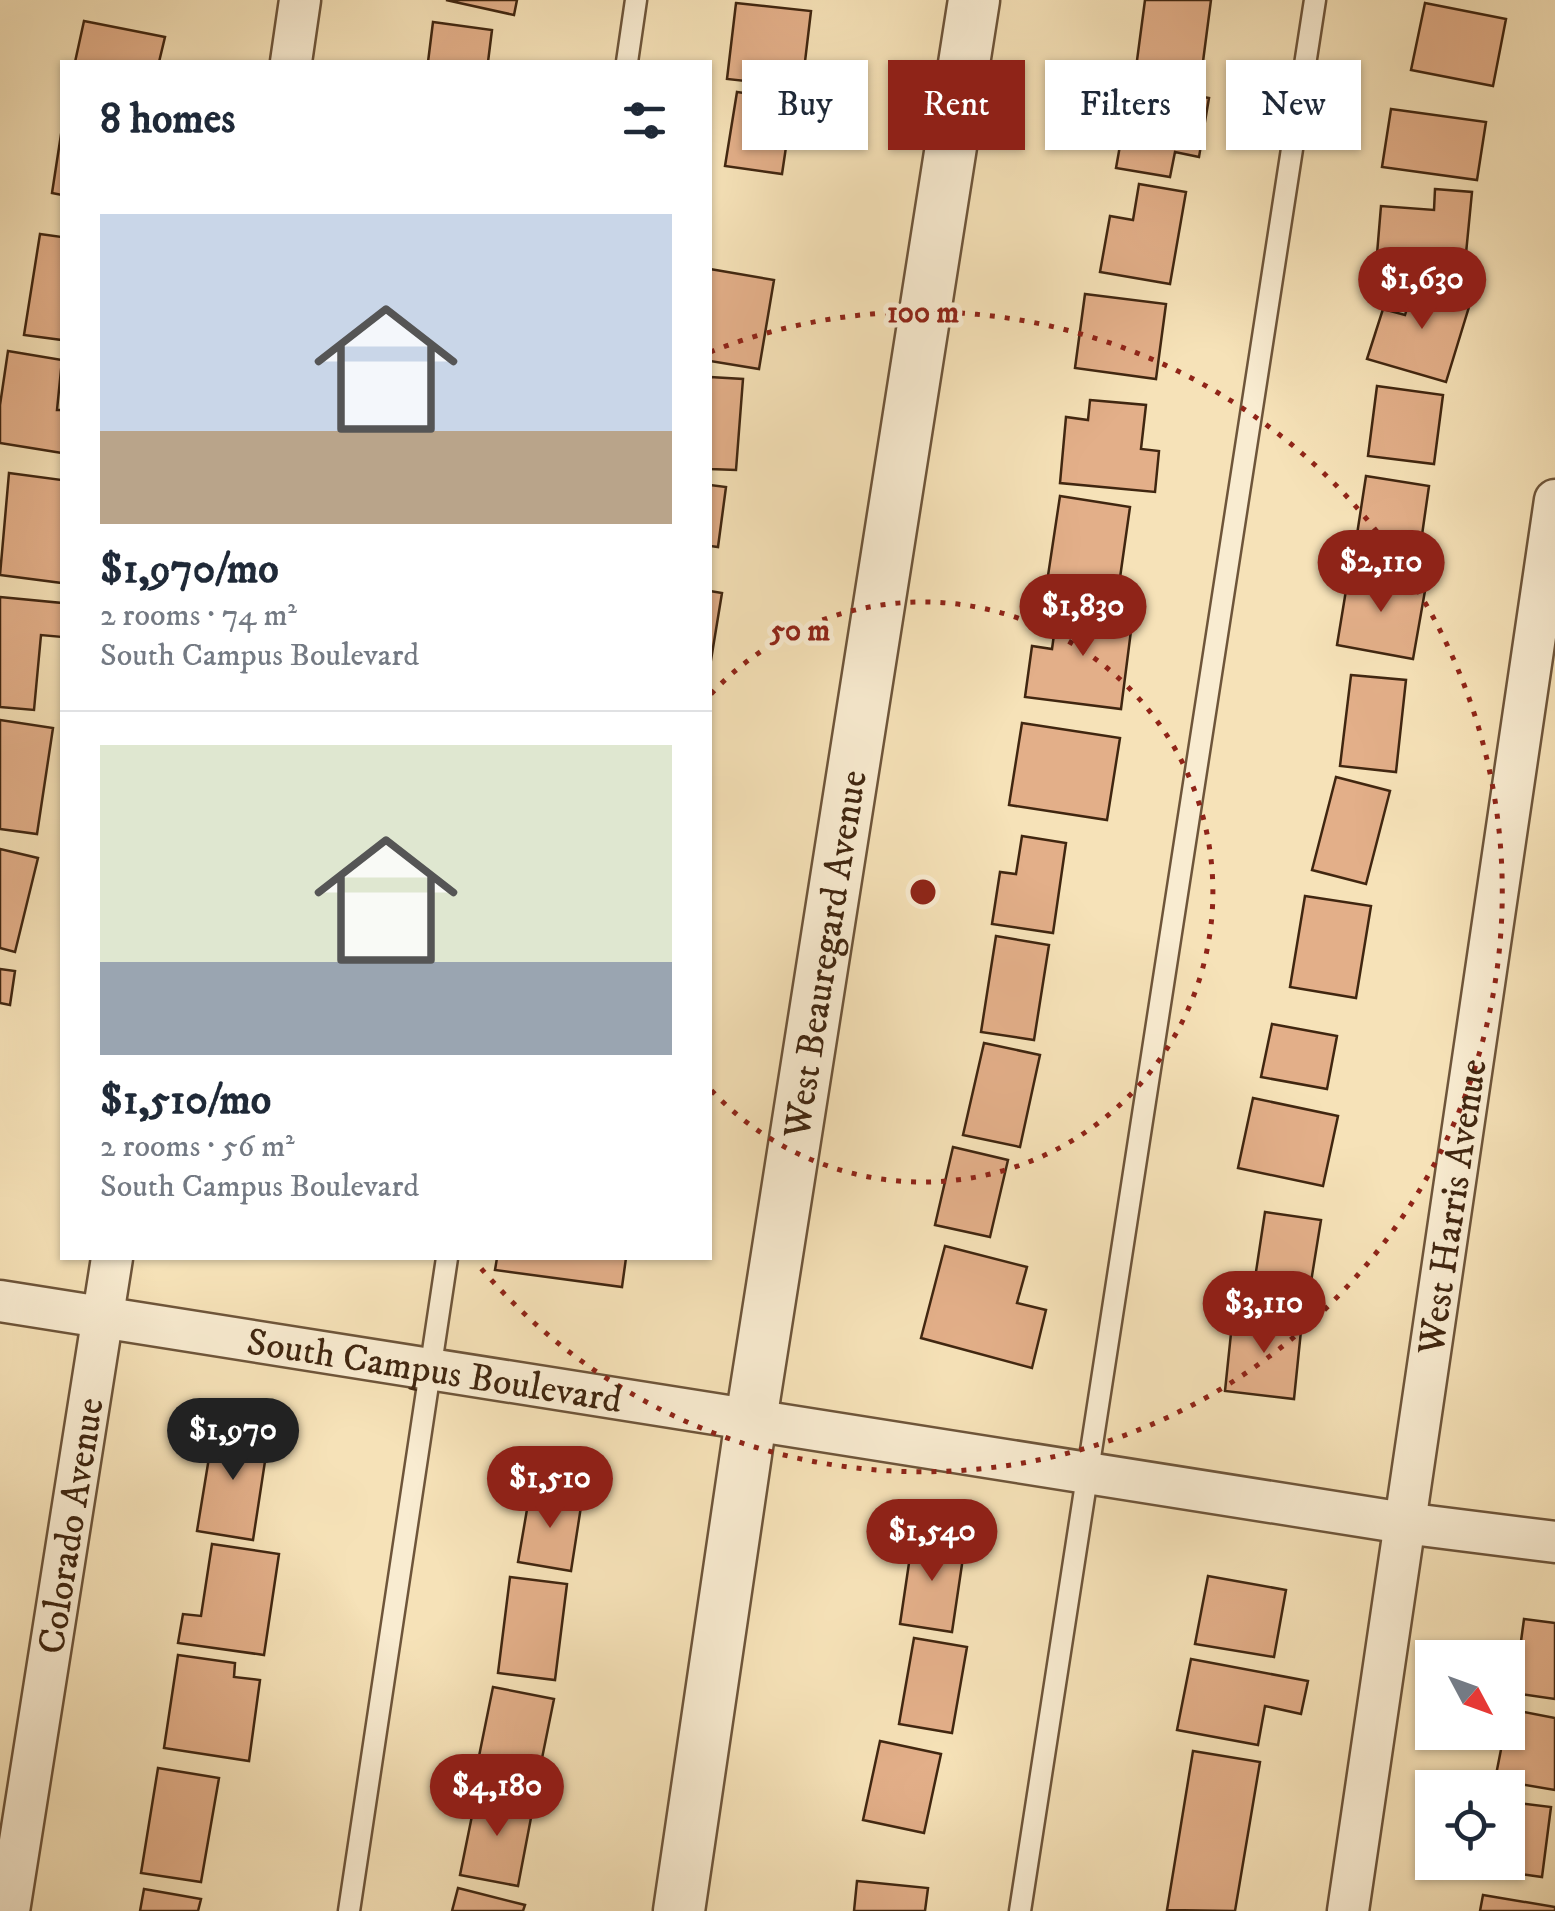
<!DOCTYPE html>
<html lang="en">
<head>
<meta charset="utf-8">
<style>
	body { margin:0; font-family:"IM FELL DW Pica",serif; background:#f2f2f3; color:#1f2937; height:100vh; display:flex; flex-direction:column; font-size:38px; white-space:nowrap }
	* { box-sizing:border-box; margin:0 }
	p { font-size:32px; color:#747a83 }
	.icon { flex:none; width:55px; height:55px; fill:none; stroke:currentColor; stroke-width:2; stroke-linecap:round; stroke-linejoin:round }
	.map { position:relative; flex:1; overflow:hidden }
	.drawer { position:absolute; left:60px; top:60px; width:652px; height:1200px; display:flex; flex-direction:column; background:#fff; border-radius:0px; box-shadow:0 2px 8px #0004 }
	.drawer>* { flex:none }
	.banner { position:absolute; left:742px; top:60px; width:662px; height:90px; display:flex; gap:20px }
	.needle { width:65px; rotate:131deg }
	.buttons { position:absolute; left:1415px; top:1640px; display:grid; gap:20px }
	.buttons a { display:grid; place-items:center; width:110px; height:110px; border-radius:0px; background:#fff; box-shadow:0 2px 8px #0004; font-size:50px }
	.price { position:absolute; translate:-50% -85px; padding:0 22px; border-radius:35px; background:#8f2418; color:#fff; font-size:32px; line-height:65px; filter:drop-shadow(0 2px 5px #0008) }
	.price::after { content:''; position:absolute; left:50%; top:60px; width:30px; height:22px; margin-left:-15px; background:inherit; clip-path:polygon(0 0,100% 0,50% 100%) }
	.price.on { background:#222; color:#fff }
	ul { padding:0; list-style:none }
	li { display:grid; align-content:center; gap:20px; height:530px; padding:0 40px }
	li+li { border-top:2px solid #e0e1e3 }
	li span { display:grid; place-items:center; height:310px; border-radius:0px; color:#555 }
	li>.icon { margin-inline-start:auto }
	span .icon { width:180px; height:180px; fill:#fffc; stroke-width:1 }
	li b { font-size:42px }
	h2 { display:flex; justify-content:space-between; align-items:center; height:120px; padding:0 40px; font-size:42px }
	.tag { padding:0 35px; border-radius:0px; background:#fff; box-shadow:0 2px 8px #0004; font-size:35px; line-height:90px }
	.tag.on { background:#8f2418; color:#fff }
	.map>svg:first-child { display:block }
</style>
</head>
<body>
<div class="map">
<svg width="1555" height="1911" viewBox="0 0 1555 1911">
	<rect width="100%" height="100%" fill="#f6e2b8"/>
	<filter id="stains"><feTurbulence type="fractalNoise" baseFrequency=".002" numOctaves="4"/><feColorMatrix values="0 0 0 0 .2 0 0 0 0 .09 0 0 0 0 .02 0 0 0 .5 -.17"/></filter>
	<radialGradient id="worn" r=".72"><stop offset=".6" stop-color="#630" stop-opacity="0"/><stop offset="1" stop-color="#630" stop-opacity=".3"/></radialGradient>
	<g fill="#e3af89" stroke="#402610" stroke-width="2.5">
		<path d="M446,0H517L514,15Z"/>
		<path d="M1145,0H1211L1201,77L1136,68Z"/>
		<path d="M736,3L811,11L802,87L727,79Z"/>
		<path d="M1425,3L1506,19L1493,86L1411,70Z"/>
		<path d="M84,21L165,37L159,62H75Z"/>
		<path d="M433,22L492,30L488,62H428Z"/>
		<path d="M1131,84L1209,98L1199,157L1175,152L1170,177L1116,168Z"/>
		<path d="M737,92L793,100L782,174L725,166Z"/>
		<path d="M1391,109L1486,122L1477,180L1382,167Z"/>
		<path d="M62,128V195L52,193Z"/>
		<path d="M1139,184L1186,192L1170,284L1100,272L1110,216L1133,220Z"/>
		<path d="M1435,189L1472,192L1464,274L1376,266L1381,206L1434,210Z"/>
		<path d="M40,234L62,237V340L24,335Z"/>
		<path d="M710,269L774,280L759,369L710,361Z"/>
		<path d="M1416,280L1472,297L1446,382L1367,359L1383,309L1405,315Z"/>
		<path d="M1085,294L1166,304L1156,379L1075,368Z"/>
		<path d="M8,351L62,360L57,410H62V453L0,443V405Z"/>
		<path d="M710,377L743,379L736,470L710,469Z"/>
		<path d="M1377,386L1443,395L1434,464L1368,456Z"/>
		<path d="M1090,400L1146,405L1141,449L1159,451L1155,492L1060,483L1066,417L1088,420Z"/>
		<path d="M9,473L62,480V583L0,575Z"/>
		<path d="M1366,476L1429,486L1418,563L1354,554Z"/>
		<path d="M710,485L726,487L718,547L710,546Z"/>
		<path d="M1060,496L1130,507L1117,599L1046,589Z"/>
		<path d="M1349,572L1426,585L1413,659L1337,645Z"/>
		<path d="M710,591L722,593L710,666Z"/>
		<path d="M0,597L62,603V637L41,635L34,710L0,707Z"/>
		<path d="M1058,606L1133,615L1121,709L1025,697L1032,646L1052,649Z"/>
		<path d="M1351,675L1406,680L1396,772L1340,766Z"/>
		<path d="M0,720L53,728L37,834L0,829Z"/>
		<path d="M1022,723L1120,738L1107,820L1009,805Z"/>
		<path d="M1336,777L1390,791L1366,884L1312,870Z"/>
		<path d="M1022,836L1066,843L1053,933L992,924L1000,872L1016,874Z"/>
		<path d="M0,849L38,858L15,952L0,948Z"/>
		<path d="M1305,896L1371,906L1356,998L1290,987Z"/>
		<path d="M996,936L1049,945L1034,1040L981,1032Z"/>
		<path d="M0,969L15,971L10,1005L0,1003Z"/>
		<path d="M1272,1024L1337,1036L1327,1089L1261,1077Z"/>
		<path d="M984,1043L1040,1055L1020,1147L963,1135Z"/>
		<path d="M1253,1098L1338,1116L1323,1186L1238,1168Z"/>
		<path d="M953,1147L1008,1160L990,1237L935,1225Z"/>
		<path d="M1265,1212L1321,1220L1306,1313L1251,1305Z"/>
		<path d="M945,1246L1027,1267L1017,1303L1046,1310L1032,1368L921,1338Z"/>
		<path d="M497,1258H626L622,1287L495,1270Z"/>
		<path d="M1233,1314L1302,1321L1294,1399L1225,1391Z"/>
		<path d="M214,1427L269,1435L253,1540L197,1531Z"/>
		<path d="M530,1492L582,1500L571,1571L518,1562Z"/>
		<path d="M913,1536L965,1544L952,1632L900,1624Z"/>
		<path d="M212,1544L279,1554L264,1655L178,1643L183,1614L201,1616Z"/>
		<path d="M1208,1576L1286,1590L1274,1657L1195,1644Z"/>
		<path d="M510,1577L567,1584L555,1680L498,1673Z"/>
		<path d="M1524,1619L1555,1623V1699L1514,1693Z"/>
		<path d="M914,1638L967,1647L952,1733L899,1724Z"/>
		<path d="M178,1655L235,1663L234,1677L260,1680L249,1761L164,1748Z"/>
		<path d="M1191,1659L1308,1681L1301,1714L1265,1706L1258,1745L1177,1730Z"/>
		<path d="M493,1687L554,1699L536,1788L475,1776Z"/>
		<path d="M1509,1709L1555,1718V1790L1495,1780Z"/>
		<path d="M880,1741L941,1754L924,1833L863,1820Z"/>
		<path d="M1193,1751L1260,1762L1235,1911L1167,1910Z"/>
		<path d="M158,1768L219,1778L201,1882L141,1873Z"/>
		<path d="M477,1791L534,1802L518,1886L460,1875Z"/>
		<path d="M1508,1802L1551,1807L1542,1877L1484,1869L1485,1862H1508Z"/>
		<path d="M857,1881L928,1888L925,1911H854Z"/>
		<path d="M458,1888L525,1905L523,1911H452Z"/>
		<path d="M144,1889L201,1899L198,1911H140Z"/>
		<path d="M1483,1895L1555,1907V1911H1480Z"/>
	</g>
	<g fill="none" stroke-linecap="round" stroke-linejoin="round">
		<defs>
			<g id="service">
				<path d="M627,62L636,0"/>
				<path d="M349,1911L447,1258"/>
				<path d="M1020,1911L1315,0"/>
			</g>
			<g id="minor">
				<path d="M291,62L300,0"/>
				<path id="s1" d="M0,1301L1404,1523L1555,1542"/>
				<path id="s2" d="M9,1911L112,1258"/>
				<path id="s3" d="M1348,1911L1555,500"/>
			</g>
			<g id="tertiary">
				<path id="s4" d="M679,1911L751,1420L974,0"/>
			</g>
		</defs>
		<use href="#service" stroke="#6e553a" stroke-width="25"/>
		<use href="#minor" stroke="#6e553a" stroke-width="45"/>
		<use href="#tertiary" stroke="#6e553a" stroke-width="55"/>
		<use href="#service" stroke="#f9ecd1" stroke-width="20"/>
		<use href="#minor" stroke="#f9ecd1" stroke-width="40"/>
		<use href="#tertiary" stroke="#f9ecd1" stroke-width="50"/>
	</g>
	<g fill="none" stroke="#8f2418" stroke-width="5" stroke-dasharray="5 10">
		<path d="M711 694A290 290 0 1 1 711 1090"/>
		<path d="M710 352A580 580 0 1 1 475 1261"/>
	</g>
	<g text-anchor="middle" stroke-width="10" stroke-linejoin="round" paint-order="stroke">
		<g font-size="38" fill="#402610" stroke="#f9ecd1">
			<text dy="13" stroke="none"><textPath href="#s4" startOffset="968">West Beauregard Avenue</textPath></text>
			<text dy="13" stroke="none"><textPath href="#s3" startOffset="712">West Harris Avenue</textPath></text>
			<text dy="13" stroke="none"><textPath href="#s1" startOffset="440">South Campus Boulevard</textPath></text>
			<text dy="13" stroke="none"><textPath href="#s2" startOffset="390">Colorado Avenue</textPath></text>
		</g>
	</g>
	<circle cx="923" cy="892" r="15" fill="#8f2418" stroke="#f9ecd1" stroke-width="5"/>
	<g font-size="30" text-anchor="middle" font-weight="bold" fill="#8f2418" stroke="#f9ecd1" stroke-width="10" stroke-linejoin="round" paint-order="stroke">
		<text x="923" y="322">100 m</text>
		<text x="800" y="640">50 m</text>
	</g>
	<rect width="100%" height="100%" filter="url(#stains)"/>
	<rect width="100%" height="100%" fill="url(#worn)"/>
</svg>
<div class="buttons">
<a><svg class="needle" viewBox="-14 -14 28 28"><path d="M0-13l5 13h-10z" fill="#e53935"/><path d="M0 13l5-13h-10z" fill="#747a83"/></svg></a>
<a><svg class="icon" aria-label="locate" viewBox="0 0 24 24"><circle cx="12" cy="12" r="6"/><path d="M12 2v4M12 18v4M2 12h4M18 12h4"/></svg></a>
</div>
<b class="price" style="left:1422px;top:332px">$1,630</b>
<b class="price" style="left:1381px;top:615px">$2,110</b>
<b class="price" style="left:1083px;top:659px">$1,830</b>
<b class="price" style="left:1264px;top:1356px">$3,110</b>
<b class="price on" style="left:233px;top:1483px">$1,970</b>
<b class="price" style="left:550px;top:1531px">$1,510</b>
<b class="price" style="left:932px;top:1584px">$1,540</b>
<b class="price" style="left:497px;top:1839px">$4,180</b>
<div class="banner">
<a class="tag">Buy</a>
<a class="tag on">Rent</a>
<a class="tag">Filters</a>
<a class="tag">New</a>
</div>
<section class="drawer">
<h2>8 homes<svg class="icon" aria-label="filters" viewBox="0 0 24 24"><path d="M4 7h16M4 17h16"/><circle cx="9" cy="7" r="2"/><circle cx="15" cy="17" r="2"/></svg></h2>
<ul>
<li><span style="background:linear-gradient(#c9d6e8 70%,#b9a48a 0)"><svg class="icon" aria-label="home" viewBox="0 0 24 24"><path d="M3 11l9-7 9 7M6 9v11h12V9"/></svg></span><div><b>$1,970/mo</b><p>2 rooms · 74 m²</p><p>South Campus Boulevard</p></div></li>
<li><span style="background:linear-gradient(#dfe7d0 70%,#9aa5b1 0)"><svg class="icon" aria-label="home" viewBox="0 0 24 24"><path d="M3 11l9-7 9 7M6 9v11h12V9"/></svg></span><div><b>$1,510/mo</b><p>2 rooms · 56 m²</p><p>South Campus Boulevard</p></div></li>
</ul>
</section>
</div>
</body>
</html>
